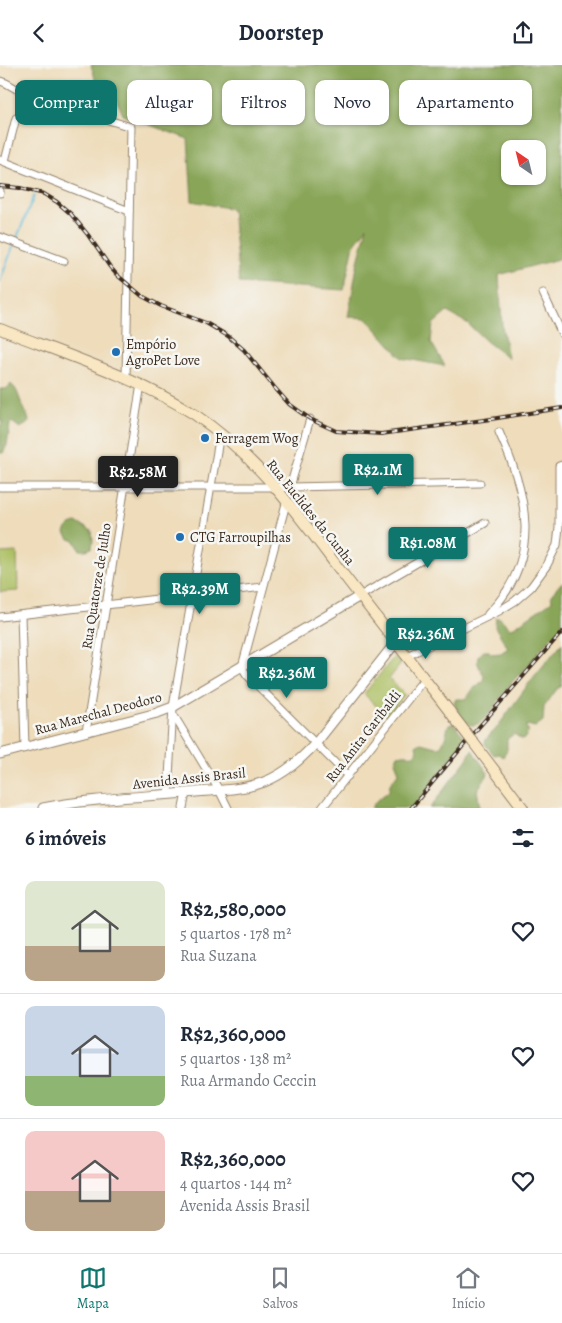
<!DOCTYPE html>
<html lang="pt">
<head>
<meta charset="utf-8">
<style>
	body { margin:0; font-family:Alegreya,serif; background:#f6f6f7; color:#1f2937; height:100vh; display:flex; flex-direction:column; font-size:19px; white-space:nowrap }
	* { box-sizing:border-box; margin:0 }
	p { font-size:16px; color:#747a83 }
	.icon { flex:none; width:28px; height:28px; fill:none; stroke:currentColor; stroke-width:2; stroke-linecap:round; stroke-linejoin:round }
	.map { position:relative; height:743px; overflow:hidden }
	.side { display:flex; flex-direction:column; background:#fff; flex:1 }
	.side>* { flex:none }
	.guide { position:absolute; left:15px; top:15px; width:532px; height:45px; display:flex; gap:10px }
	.needle { width:32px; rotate:325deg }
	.controls { position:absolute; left:501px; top:75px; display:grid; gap:10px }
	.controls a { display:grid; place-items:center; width:45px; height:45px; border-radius:10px; background:#fff; box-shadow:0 1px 4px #0004; font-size:25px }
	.price { position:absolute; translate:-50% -42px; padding:0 11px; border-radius:5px; background:#0f766e; color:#fff; font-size:16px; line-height:32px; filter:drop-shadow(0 1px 2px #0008) }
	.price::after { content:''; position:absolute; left:50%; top:30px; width:15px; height:11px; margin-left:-8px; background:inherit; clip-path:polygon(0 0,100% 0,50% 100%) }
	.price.on { background:#222; color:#fff }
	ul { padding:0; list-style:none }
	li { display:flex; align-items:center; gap:15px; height:125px; padding:0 25px }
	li+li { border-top:1px solid #e0e1e3 }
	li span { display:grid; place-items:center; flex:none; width:140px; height:100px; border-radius:10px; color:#555 }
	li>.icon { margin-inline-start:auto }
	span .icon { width:60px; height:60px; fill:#fffc; stroke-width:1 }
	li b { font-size:21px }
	h2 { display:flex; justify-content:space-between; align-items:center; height:60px; padding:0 25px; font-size:21px }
	.pill { padding:0 18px; border-radius:10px; background:#fff; box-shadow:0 1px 4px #0004; font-size:18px; line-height:45px }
	.pill.on { background:#0f766e; color:#fff }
	header { display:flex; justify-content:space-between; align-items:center; height:65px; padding:0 25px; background:#fff; font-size:22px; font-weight:700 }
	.tabs { display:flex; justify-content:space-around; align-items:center; height:70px; border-top:1px solid #e0e1e3; background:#fff; font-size:14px; color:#747a83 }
	.tabs a { display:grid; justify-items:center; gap:2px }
	.tabs .on { color:#0f766e }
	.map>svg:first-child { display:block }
</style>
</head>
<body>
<header><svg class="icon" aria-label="back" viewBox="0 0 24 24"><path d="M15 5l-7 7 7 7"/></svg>Doorstep<svg class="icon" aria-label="share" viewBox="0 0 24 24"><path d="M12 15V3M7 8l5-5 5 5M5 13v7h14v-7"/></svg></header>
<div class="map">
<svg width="562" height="743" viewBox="0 0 562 743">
	<rect width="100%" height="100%" fill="#f6f6f2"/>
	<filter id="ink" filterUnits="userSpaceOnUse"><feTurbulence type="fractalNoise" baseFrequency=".02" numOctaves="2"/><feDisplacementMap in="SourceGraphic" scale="10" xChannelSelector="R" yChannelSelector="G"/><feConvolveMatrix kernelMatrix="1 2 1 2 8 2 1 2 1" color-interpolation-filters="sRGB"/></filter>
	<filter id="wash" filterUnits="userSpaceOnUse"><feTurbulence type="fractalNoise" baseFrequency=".0096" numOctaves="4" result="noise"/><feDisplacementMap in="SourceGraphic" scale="20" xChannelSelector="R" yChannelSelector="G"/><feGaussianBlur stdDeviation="1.12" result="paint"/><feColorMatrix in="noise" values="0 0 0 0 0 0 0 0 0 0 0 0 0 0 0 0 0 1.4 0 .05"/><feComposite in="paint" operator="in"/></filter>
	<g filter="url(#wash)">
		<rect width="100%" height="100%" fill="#eedcba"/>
		<g fill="#acbf62" stroke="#747440">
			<path d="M17,487L18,526L0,527V488Z"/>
			<path d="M394,592L401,599L389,614L405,629L387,652L364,629Z"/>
		</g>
		<g fill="#89a658" stroke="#62683b" fill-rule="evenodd">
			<path d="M91,0H562V193L499,210L502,261L508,293L486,276L467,258L447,247L433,259L431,277L445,301L402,293L366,253L348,252L357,201L367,162L354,180L344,225L239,218L232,144L192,136L188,74L123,50L116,33L96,17ZM510,84H538V111H510Z"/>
			<path d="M11,319C19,326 18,332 23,341C25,347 28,350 29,356L27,359L20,363L12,357L10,359L7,380L3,388H0V361L3,356H0V324H6Z"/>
			<path d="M77,458L92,466L93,476L92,483L86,485H80L75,476L69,474L65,468C67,461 71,459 77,458Z"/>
			<path d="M562,517V561C555,569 547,576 541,584C538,587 536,591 534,594C525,605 513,614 505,626C499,634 485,659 474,660C464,661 457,646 454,638L456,634H465L468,632L473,624L483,616L484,610C480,604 476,598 478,591L484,586H489L491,589L501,588L508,583L495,562L496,553H500L510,563L514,562L552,536L551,530Z"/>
			<path d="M562,578V621L557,624L544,642L543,656L535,662L527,660L526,662L529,667L523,675L514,669L507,674V685L503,692L499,689L494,690L485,679L486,674L496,664L532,614Z"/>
			<path d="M453,658L466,674L414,743H371L376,736L389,726L390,719L399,707L395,697L398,690C404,688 408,691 414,690L417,685L416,680L421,678L436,682L441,681L446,671L448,661Z"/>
			<path d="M472,685L488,708L487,711L477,725L480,743H450L449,742L448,743H430L467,694Z"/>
		</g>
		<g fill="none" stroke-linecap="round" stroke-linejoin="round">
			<g stroke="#5fbbdc" stroke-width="2">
				<path d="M16,175L34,131"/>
				<path d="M0,216L14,179"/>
			</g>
		</g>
	</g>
	<g filter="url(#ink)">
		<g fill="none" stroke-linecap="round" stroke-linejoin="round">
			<defs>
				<g id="minor">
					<path d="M0,16L6,18L27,30L131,62L126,313"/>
					<path d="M0,95L129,146"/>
					<path d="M5,96L16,53"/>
					<path d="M0,128V126"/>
					<path d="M0,172L64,196"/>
					<path d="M543,228L562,269"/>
					<path d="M0,422H290L480,418"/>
					<path d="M290,422L310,354"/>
					<path d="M287,435L242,602L247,610L348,711"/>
					<path d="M360,531L485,458"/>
					<path d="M488,549C543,494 528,430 499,367"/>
					<path d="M21,550L25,682"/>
					<path d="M0,552L263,522"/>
					<path d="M407,591L499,546L515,536L531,522L547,500L557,480L559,462V401L562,400"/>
					<path d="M173,649L219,725L228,743"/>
					<path d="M86,667L141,319"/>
					<path d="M168,730L173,642L220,369"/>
					<path d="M183,743L186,728"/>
					<path d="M322,743L424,614"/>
				</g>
				<g id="tertiary">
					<path d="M0,689L157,648L173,642L360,531"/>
					<path d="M43,743C93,733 145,732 196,727C219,725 242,725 264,717C285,709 301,694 316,678L396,577"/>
				</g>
				<g id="secondary">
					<path d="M0,264C64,289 136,312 194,349C254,389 294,444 336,500C374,549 412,598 450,647"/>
					<path d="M473,677L523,743"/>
				</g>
			</defs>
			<use href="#minor" stroke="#94836c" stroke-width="9"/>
			<use href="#tertiary" stroke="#94836c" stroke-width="11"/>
			<use href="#secondary" stroke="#94836c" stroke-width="12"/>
			<use href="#minor" stroke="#fff" stroke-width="7"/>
			<use href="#tertiary" stroke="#fff" stroke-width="9"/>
			<use href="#secondary" stroke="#f9e7c3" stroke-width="10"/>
			<defs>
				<g id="rail">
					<path d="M0,121L20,123L44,129L57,137L71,149L88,170L110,202L117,210L142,231L161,241L206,258L228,271L244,285L274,322L289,339L310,354L336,366L381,369L491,354L562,343"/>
					<path d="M411,743L478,663L562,567"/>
				</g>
			</defs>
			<use href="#rail" stroke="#3b2a1e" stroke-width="4"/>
			<use href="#rail" stroke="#f6f6f2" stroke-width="2" stroke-dasharray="5.5" stroke-linecap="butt"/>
			<defs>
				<path id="secondary-bridge" d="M450,647L473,677"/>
			</defs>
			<use href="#secondary-bridge" stroke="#94836c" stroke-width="12" stroke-linecap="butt"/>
			<use href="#secondary-bridge" stroke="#f9e7c3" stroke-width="10"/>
		</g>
	</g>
	<g fill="#1f6fb2" stroke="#f6f6f2" stroke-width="2">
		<circle cx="116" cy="287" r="5"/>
		<circle cx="205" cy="373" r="5"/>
		<circle cx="180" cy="472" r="5"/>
	</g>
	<g text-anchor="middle" stroke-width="5" stroke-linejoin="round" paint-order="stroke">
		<g font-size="14" fill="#3b2a1e" stroke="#f6f6f2" text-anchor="start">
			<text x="126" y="284">Empório<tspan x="126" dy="16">AgroPet Love</tspan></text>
			<text x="215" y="378">Ferragem Wog</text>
			<text x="190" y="477">CTG Farroupilhas</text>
		</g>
		<g font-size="14" fill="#3b2a1e" stroke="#f6f6f2">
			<text transform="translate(311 447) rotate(51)" y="5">Rua Euclides da Cunha</text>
			<text transform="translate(96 521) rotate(-81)" y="5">Rua Quatorze de Julho</text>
			<text transform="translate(98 648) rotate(-15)" y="5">Rua Marechal Deodoro</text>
			<text transform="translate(363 671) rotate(-52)" y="5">Rua Anita Garibaldi</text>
			<text transform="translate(189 713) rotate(-6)" y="5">Avenida Assis Brasil</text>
		</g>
	</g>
</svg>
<div class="controls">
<a><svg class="needle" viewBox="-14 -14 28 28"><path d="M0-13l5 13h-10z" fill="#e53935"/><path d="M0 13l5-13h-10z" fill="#747a83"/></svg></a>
</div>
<b class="price" style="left:378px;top:431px">R$2.1M</b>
<b class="price on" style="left:138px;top:433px">R$2.58M</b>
<b class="price" style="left:428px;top:504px">R$1.08M</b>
<b class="price" style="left:200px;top:550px">R$2.39M</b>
<b class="price" style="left:426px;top:595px">R$2.36M</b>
<b class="price" style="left:287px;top:634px">R$2.36M</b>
<div class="guide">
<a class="pill on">Comprar</a>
<a class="pill">Alugar</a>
<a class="pill">Filtros</a>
<a class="pill">Novo</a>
<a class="pill">Apartamento</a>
</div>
</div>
<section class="side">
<h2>6 imóveis<svg class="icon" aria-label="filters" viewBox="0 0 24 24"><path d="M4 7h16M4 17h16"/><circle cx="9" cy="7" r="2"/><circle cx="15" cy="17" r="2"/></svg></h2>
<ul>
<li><span style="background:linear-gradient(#dfe7d0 65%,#b9a48a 0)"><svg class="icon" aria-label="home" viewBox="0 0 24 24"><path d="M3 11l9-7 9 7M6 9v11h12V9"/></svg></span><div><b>R$2,580,000</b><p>5 quartos · 178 m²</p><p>Rua Suzana</p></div><svg class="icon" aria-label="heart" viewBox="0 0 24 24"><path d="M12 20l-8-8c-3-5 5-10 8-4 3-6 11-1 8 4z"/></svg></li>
<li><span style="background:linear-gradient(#c9d6e8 70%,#8fb573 0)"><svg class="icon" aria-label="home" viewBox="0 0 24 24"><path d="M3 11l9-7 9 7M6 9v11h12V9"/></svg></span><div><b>R$2,360,000</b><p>5 quartos · 138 m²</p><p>Rua Armando Ceccin</p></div><svg class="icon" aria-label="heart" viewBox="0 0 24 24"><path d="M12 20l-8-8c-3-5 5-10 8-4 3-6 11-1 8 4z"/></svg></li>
<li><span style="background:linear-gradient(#f6c9c9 60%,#b9a48a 0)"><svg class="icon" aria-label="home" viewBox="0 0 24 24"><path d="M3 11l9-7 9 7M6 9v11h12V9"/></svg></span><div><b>R$2,360,000</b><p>4 quartos · 144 m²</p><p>Avenida Assis Brasil</p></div><svg class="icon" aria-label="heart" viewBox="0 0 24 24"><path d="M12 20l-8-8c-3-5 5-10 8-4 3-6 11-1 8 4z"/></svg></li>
</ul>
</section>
<nav class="tabs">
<a class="on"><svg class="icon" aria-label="map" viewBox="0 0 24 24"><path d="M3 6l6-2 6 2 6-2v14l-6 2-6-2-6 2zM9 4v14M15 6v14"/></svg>Mapa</a>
<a><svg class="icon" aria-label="saved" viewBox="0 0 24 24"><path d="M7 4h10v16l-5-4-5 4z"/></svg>Salvos</a>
<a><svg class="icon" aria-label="home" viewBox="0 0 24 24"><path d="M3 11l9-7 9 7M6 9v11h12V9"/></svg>Início</a>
</nav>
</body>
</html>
